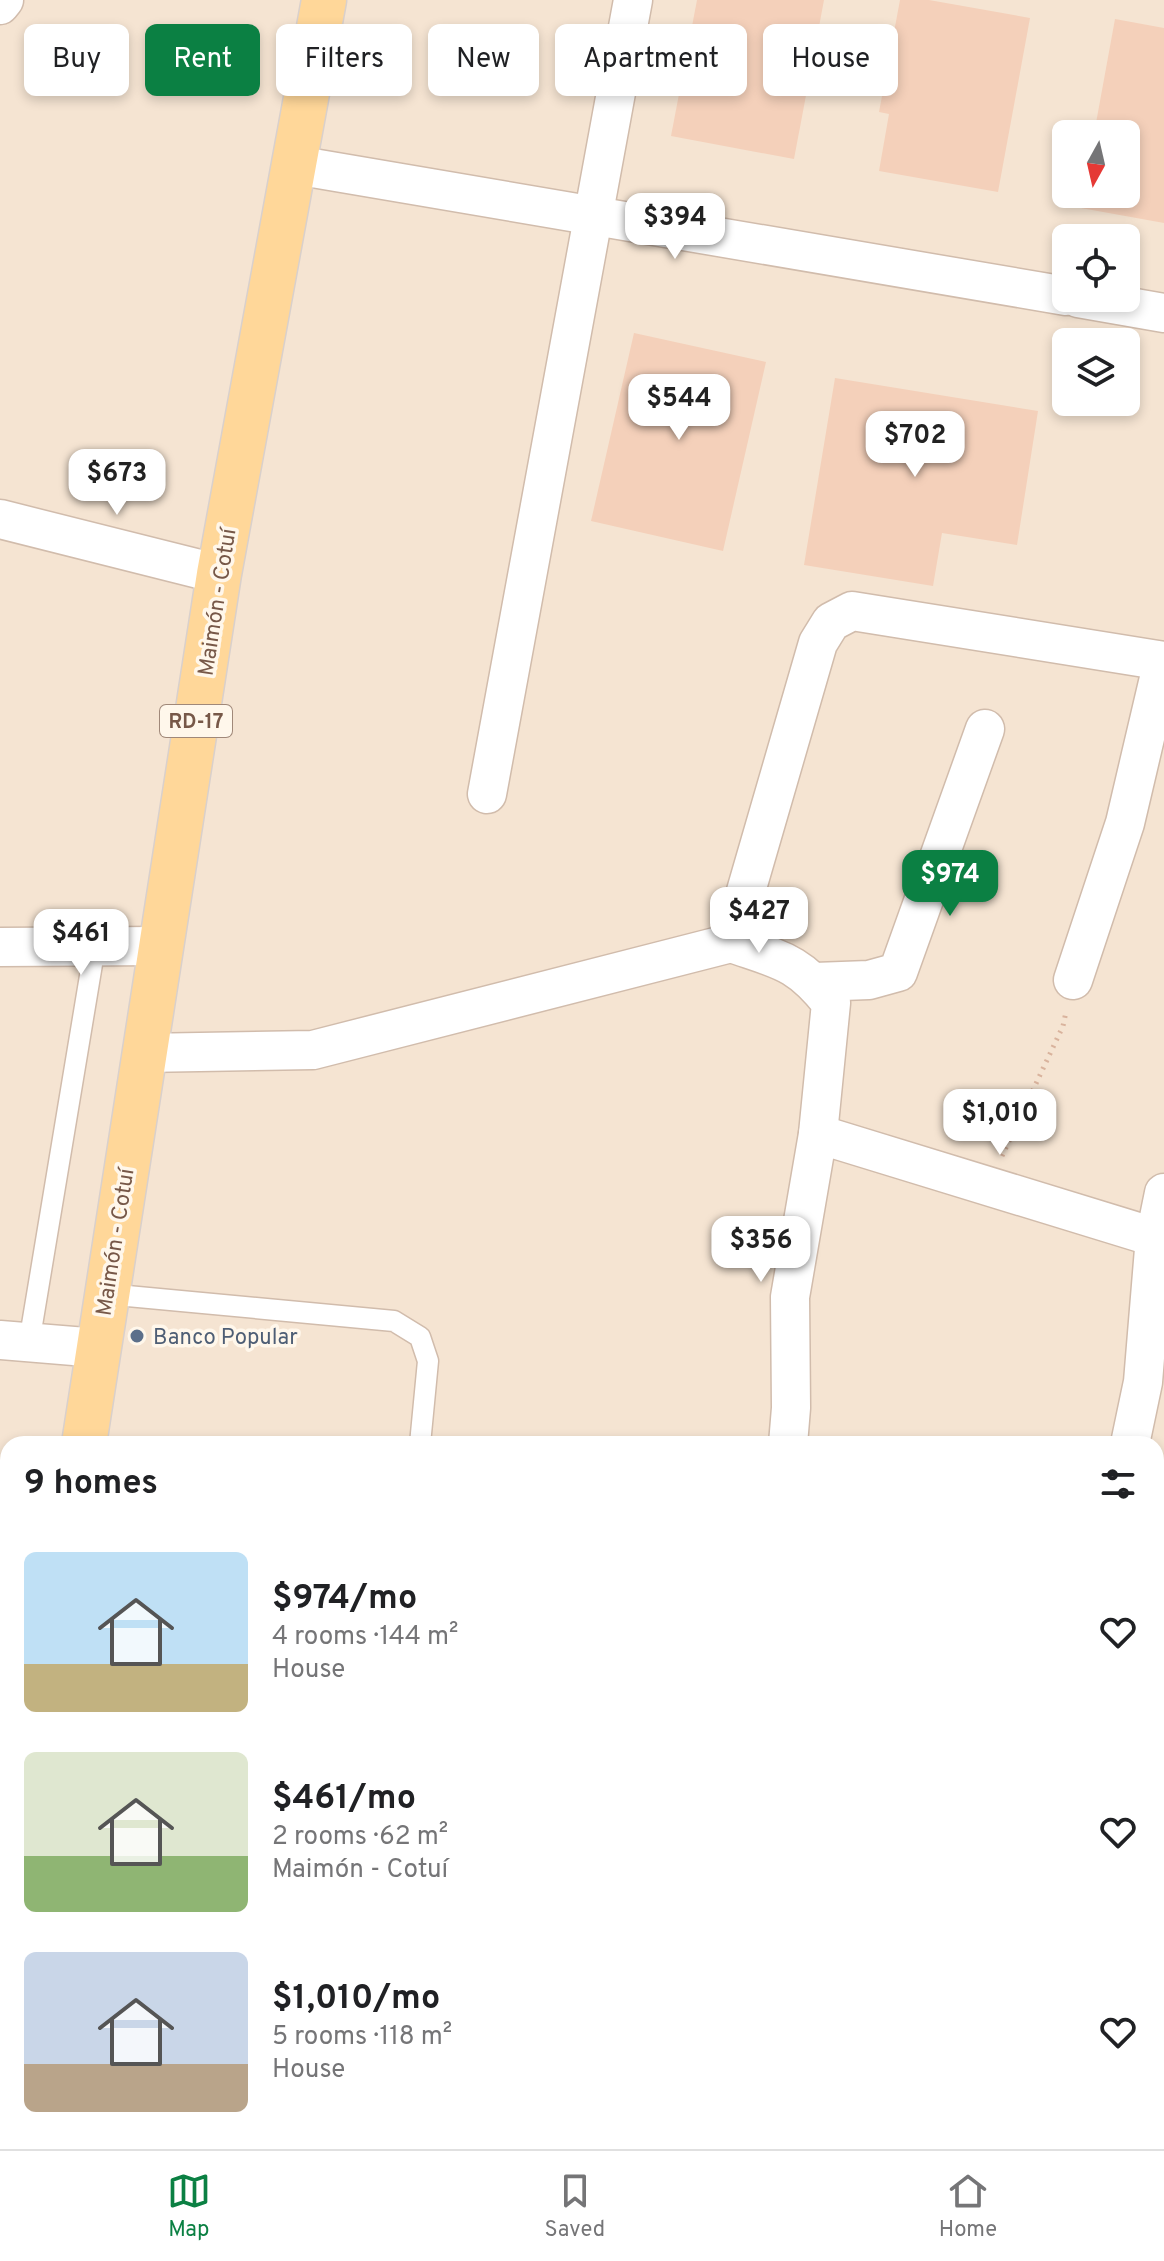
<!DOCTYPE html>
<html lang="en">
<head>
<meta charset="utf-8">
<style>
	body { margin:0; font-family:Overpass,sans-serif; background:#f2f2f2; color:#202124; height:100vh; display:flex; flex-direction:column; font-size:30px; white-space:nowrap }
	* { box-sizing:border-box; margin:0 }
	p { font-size:26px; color:#757577 }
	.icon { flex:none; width:44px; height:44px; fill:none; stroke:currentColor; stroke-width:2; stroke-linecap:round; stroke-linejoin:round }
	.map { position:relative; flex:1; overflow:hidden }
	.details { position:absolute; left:0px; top:1436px; width:1164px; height:714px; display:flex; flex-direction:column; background:#fff; border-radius:24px 24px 0 0; box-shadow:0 4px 12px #0003 }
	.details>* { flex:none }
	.guide { position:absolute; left:24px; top:24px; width:1116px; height:72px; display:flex; gap:16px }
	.needle { width:52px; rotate:188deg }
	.controls { position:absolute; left:1052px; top:120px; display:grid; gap:16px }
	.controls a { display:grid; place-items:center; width:88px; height:88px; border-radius:12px; background:#fff; box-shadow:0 4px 12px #0003; font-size:40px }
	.price { position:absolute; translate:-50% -68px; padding:0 18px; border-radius:16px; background:#fff; color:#222; font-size:26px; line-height:52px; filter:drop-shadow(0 2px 4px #0008) }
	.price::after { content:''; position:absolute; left:50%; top:48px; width:24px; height:18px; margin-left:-12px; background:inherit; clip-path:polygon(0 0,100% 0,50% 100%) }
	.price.on { background:#0b8043; color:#fff }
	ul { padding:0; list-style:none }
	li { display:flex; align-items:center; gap:24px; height:200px; padding:0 24px }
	li span { display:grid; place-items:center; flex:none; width:224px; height:160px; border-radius:12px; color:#555 }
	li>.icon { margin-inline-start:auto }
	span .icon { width:96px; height:96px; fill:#fffc; stroke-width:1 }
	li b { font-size:34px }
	h2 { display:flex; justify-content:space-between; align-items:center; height:96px; padding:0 24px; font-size:34px }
	.chip { padding:0 28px; border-radius:12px; background:#fff; box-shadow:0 4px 12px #0003; font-size:28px; line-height:72px }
	.chip.on { background:#0b8043; color:#fff }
	.tab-bar { display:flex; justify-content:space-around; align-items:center; height:112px; border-top:2px solid #e0e0e0; background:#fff; font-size:22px; color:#757577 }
	.tab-bar a { display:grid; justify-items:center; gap:4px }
	.tab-bar .on { color:#0b8043 }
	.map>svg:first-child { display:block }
</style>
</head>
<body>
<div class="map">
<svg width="1164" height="2149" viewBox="0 0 1164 2149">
	<rect width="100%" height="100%" fill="#fdf3e4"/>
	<path fill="#f5e4d2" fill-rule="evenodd" d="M0,0H1164V2149H0ZM1066,134H1126V194H1066ZM1066,238H1126V298H1066ZM1066,342H1126V402H1066ZM8,1444H1156V2142H8Z"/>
	<g fill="#f4d0ba">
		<path d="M697,0H824L794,159L671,136Z"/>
		<path d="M900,0H929L1030,18L998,192L879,171L889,114L879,112Z"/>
		<path d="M1115,19L1164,28V223L1081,208L1084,194H1126V134H1094Z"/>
		<path d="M634,333L766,362L723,551L591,521Z"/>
		<path d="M835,378L1038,411L1017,545L942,533L933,586L804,565Z"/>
	</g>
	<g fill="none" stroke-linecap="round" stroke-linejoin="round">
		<defs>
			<g id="service">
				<path d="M106,1294L394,1321L420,1337L428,1361L420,1444"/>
				<path d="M29,1343L95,946"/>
			</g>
			<g id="minor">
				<path d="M0,5L4,0"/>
				<path d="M295,165L1066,296"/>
				<path d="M1078,298L1164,313"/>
				<path d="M0,519L219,574"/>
				<path d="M487,794L633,0"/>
				<path d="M731,943C780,960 798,961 831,1003L818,1134L790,1297L791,1408L788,1444"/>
				<path d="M0,947L161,946"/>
				<path d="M1073,980L1125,823L1163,661"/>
				<path d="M815,982L869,980L898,972L985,729"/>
				<path d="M143,1053L313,1050L731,943L818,643L831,622L852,611L1164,661"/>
				<path d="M818,1134L1164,1240"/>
				<path d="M0,1340L98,1348"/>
				<path d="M1130,1444L1143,1382L1155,1237L1164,1193"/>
				<path d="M1156,1745L1164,1734"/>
				<path d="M1156,2096L1164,2097"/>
				<path d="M571,2149L577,2142"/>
				<path d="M899,2149V2142"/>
			</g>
			<g id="primary">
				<path d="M84,1444L219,574L324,0"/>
				<path d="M0,2029L8,1973"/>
			</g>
		</defs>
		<use href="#service" stroke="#d1bcac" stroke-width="23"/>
		<use href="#minor" stroke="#d1bcac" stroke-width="41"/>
		<use href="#primary" stroke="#d9d0cc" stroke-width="47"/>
		<g stroke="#d9b39d" stroke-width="5" stroke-dasharray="2 6" stroke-linecap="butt">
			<path d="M1002,1156L1063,1026L1066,1012"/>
			<path d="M1156,1918L1164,1921"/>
		</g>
		<use href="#service" stroke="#fff" stroke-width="20"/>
		<use href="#minor" stroke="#fff" stroke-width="38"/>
		<use href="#primary" stroke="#ffd799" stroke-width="44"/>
	</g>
	<circle fill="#5c6f8a" stroke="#fff7eb" stroke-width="3" cx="137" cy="1336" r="8"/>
	<g text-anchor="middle" stroke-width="7" stroke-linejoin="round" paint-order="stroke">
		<rect fill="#fff7eb" stroke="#a08879" stroke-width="2" x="160" y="705" width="72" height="32" rx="6"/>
		<g font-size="20" font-weight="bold" fill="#775848">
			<text x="196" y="728">RD-17</text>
		</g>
		<g font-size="22" fill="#775848" stroke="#fff7eb">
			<text transform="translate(216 602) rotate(-81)" y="8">Maimón - Cotuí</text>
			<text transform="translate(114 1242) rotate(-81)" y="8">Maimón - Cotuí</text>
		</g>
		<g font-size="22" fill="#4e5e75" stroke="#fff7eb" text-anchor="start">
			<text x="153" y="1344">Banco Popular</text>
		</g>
	</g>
</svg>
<div class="controls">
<a><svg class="needle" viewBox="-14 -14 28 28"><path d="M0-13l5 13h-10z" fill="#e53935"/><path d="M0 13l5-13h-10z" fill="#757577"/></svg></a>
<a><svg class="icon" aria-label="locate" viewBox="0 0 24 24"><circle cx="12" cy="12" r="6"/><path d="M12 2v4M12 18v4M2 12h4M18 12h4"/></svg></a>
<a><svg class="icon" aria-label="layers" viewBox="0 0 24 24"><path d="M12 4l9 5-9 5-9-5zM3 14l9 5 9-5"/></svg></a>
</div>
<b class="price" style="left:675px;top:261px">$394</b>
<b class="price" style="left:679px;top:442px">$544</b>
<b class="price" style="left:915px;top:479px">$702</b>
<b class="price" style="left:117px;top:517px">$673</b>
<b class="price on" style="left:950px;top:918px">$974</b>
<b class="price" style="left:759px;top:955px">$427</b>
<b class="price" style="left:81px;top:977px">$461</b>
<b class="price" style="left:1000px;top:1157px">$1,010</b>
<b class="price" style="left:761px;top:1284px">$356</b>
<div class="guide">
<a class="chip">Buy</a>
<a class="chip on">Rent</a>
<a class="chip">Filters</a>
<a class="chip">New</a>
<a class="chip">Apartment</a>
<a class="chip">House</a>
</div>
<section class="details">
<h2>9 homes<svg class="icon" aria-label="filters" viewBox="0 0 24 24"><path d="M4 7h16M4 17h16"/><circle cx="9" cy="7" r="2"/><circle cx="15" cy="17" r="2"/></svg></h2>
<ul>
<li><span style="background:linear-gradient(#bfe0f5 70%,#c2b280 0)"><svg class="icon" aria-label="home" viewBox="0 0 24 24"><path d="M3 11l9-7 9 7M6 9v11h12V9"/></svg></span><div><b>$974/mo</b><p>4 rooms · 144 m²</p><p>House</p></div><svg class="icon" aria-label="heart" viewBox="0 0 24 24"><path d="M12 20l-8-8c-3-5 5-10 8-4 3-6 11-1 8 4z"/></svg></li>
<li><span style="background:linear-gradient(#dfe7d0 65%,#8fb573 0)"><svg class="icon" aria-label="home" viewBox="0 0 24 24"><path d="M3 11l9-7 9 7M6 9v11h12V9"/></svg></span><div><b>$461/mo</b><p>2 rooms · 62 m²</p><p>Maimón - Cotuí</p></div><svg class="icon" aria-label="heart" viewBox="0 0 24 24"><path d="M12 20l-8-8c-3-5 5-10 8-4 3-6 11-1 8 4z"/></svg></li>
<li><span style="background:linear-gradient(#c9d6e8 70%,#b9a48a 0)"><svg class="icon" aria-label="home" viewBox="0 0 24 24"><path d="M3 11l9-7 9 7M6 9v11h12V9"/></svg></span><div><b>$1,010/mo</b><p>5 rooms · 118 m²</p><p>House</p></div><svg class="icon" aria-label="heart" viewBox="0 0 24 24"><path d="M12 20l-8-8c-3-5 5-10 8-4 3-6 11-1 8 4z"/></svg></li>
</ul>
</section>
</div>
<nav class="tab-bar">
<a class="on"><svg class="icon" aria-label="map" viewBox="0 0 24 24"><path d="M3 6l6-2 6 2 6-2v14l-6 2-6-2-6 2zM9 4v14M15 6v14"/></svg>Map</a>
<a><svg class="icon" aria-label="saved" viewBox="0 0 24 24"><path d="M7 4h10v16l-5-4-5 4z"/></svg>Saved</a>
<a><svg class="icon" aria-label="home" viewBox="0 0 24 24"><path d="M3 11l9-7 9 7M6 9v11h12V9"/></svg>Home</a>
</nav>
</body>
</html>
